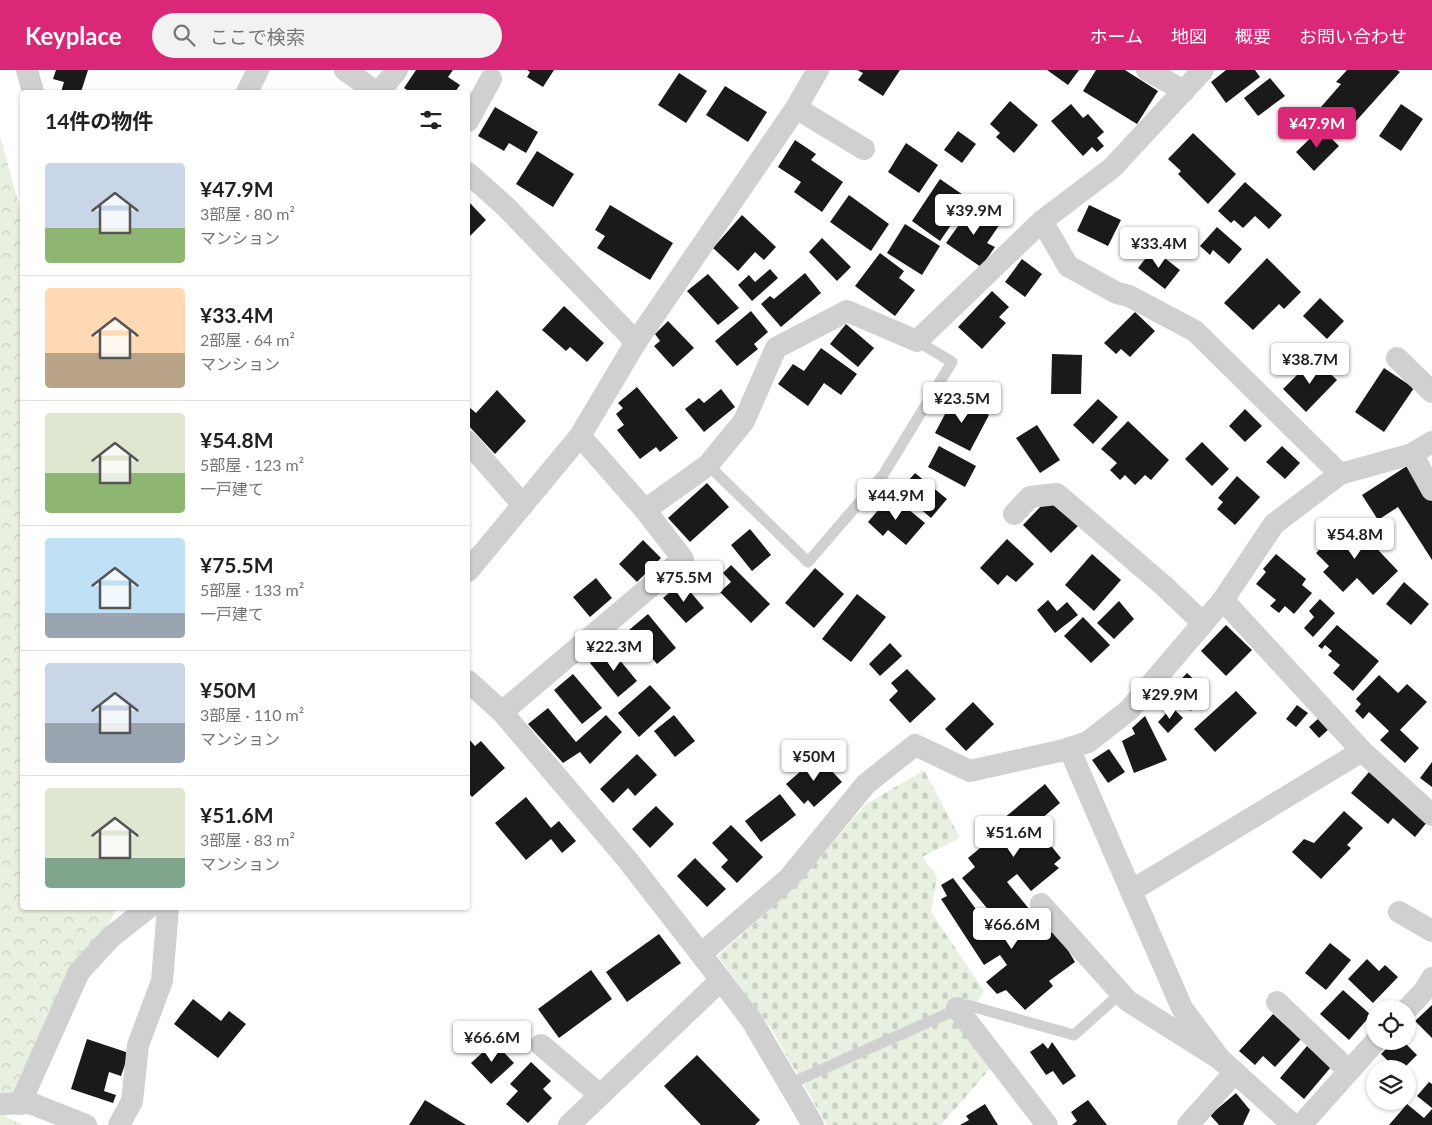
<!DOCTYPE html>
<html lang="ja">
<head>
<meta charset="utf-8">
<style>
	body { margin:0; font-family:Lato,"Noto Sans JP",sans-serif; background:#f2f2f2; color:#222; height:100vh; display:flex; flex-direction:column; font-size:19px; white-space:nowrap }
	* { box-sizing:border-box; margin:0 }
	p { font-size:16px; color:#767676 }
	.icon { flex:none; width:28px; height:28px; fill:none; stroke:currentColor; stroke-width:2; stroke-linecap:round; stroke-linejoin:round }
	.map { position:relative; flex:1; overflow:hidden }
	.panel { position:absolute; left:20px; top:20px; width:450px; height:820px; display:flex; flex-direction:column; background:#fff; border-radius:5px; box-shadow:0 1px 4px #0004 }
	.panel>* { flex:none }
	.tools { position:absolute; left:1366px; top:930px; display:grid; gap:10px }
	.tools a { display:grid; place-items:center; width:50px; height:50px; border-radius:50%; background:#fff; box-shadow:0 1px 4px #0004; font-size:25px }
	.price { position:absolute; translate:-50% -42px; padding:0 11px; border-radius:5px; background:#fff; color:#222; font-size:16px; line-height:32px; filter:drop-shadow(0 1px 2px #0008) }
	.price::after { content:''; position:absolute; left:50%; top:30px; width:15px; height:11px; margin-left:-8px; background:inherit; clip-path:polygon(0 0,100% 0,50% 100%) }
	.price.selected { background:#db2777; color:#fff }
	ul { padding:0; list-style:none }
	li { display:flex; align-items:center; gap:15px; height:125px; padding:0 25px }
	li+li { border-top:1px solid #e0e0e0 }
	li span { display:grid; place-items:center; flex:none; width:140px; height:100px; border-radius:5px; color:#555 }
	li>.icon { margin-inline-start:auto }
	span .icon { width:60px; height:60px; fill:#fffc; stroke-width:1 }
	li b { font-size:21px }
	h2 { display:flex; justify-content:space-between; align-items:center; height:60px; padding:0 25px; font-size:21px }
	header { display:flex; align-items:center; gap:30px; box-sizing:border-box; height:70px; padding:0 25px; background:#db2777; color:#fff }
	header strong { font-size:24px }
	nav { display:flex; gap:28px; margin-inline-start:auto; font-size:18px }
	.search { width:350px; height:45px; background:#f2f2f2; display:flex; align-items:center; gap:12px; box-sizing:border-box; padding:0 18px; border-radius:28px; color:#767676; font-size:19px }
	.map>svg:first-child { display:block }
</style>
</head>
<body>
<header>
<strong>Keyplace</strong>
<div class="search"><svg class="icon" aria-label="search" viewBox="0 0 24 24"><circle cx="10" cy="10" r="6"/><path d="M15 15l6 6"/></svg>ここで検索</div>
<nav><a>ホーム</a><a>地図</a><a>概要</a><a>お問い合わせ</a></nav>
</header>
<div class="map">
<svg width="1432" height="1055" viewBox="0 0 1432 1055">
	<defs>
		<pattern id="forest-crowns" width="20" height="18" patternUnits="userSpaceOnUse" patternTransform="scale(1.25)"><rect width="20" height="18" fill="#e8f0e1"/><path d="M2 6a3 3 0 1 1 6 0M12 15a3 3 0 1 1 6 0" fill="none" stroke="#c7cec2"/></pattern>
		<pattern id="cemetery-stones" width="16" height="16" patternUnits="userSpaceOnUse" patternTransform="scale(1.25)"><rect width="16" height="16" fill="#e8f0e1"/><path d="M2 7V4a2 2 0 0 1 4 0v3zM10 15v-3a2 2 0 0 1 4 0v3z" fill="#c7cec2"/></pattern>
	</defs>
	<rect width="100%" height="100%" fill="#fff"/>
	<path fill="url(#forest-crowns)" d="M0,66L22,145V838H117L6,1047L23,1055H0Z"/>
	<path fill="url(#cemetery-stones)" d="M924,700L960,768L922,787L937,806L931,842L984,921L969,944L995,993L941,1055H827L772,960L718,886L796,815L865,735Z"/>
	<g fill="#1a1a1a">
		<path d="M56,0H88L81,22H61L64,12L53,9Z"/>
		<path d="M416,0H453L448,7L460,15L455,22H446L442,20L441,22H410L404,18Z"/>
		<path d="M527,0H554L543,17L527,7L530,2Z"/>
		<path d="M857,0H900L883,26L858,10L863,3Z"/>
		<path d="M1047,0H1079L1068,15Z"/>
		<path d="M1096,0H1125L1158,21L1137,54L1083,21Z"/>
		<path d="M1226,0H1255L1260,7L1226,33L1211,12Z"/>
		<path d="M1347,0H1397L1400,2L1348,60L1321,37L1341,14L1336,12Z"/>
		<path d="M679,3L707,21L686,53L658,35Z"/>
		<path d="M1270,8L1285,26L1258,46L1244,28Z"/>
		<path d="M725,16L767,42L748,72L706,45Z"/>
		<path d="M1010,31L1038,55L1014,83L996,67L1000,63L990,54Z"/>
		<path d="M1071,34L1083,48L1088,44L1104,62L1097,68L1104,76L1097,82L1092,77L1083,86L1051,51Z"/>
		<path d="M1401,34L1423,49L1401,81L1379,66Z"/>
		<path d="M495,37L538,62L526,83L509,73L504,81L478,66Z"/>
		<path d="M1321,58L1339,76L1314,101L1296,82Z"/>
		<path d="M958,61L976,74L962,93L944,80Z"/>
		<path d="M1193,63L1236,104L1208,134L1178,104L1181,101L1168,89Z"/>
		<path d="M795,70L816,84L811,90L843,112L822,142L794,122L801,112L778,97Z"/>
		<path d="M906,73L938,95L919,123L888,102Z"/>
		<path d="M537,81L574,104L553,137L516,114Z"/>
		<path d="M940,109L969,129L940,171L912,151Z"/>
		<path d="M1245,112L1282,145L1269,159L1255,146L1243,158L1234,150L1231,153L1218,141Z"/>
		<path d="M849,125L889,154L871,181L830,152Z"/>
		<path d="M468,131L486,150L468,168Z"/>
		<path d="M610,135L673,173L650,210L597,178L605,166L595,160Z"/>
		<path d="M973,135L1000,154L987,173L995,177L981,197L946,173Z"/>
		<path d="M1089,135L1121,150L1108,176L1077,161Z"/>
		<path d="M742,145L776,177L764,190L755,182L738,201L713,178Z"/>
		<path d="M905,154L940,176L922,205L887,183Z"/>
		<path d="M1217,157L1242,179L1229,194L1213,180L1210,185L1200,176Z"/>
		<path d="M822,168L851,197L837,211L809,182Z"/>
		<path d="M1153,179L1180,200L1165,219L1138,198Z"/>
		<path d="M880,183L904,201L899,208L915,220L895,246L855,216Z"/>
		<path d="M1267,188L1301,222L1284,239L1279,234L1253,260L1224,233Z"/>
		<path d="M1022,189L1042,204L1025,227L1005,212Z"/>
		<path d="M770,199L778,208L752,231L738,215L749,205L755,212Z"/>
		<path d="M805,203L821,223L781,257L761,234L770,226L774,229Z"/>
		<path d="M708,204L739,238L718,255L687,221Z"/>
		<path d="M992,221L1009,237L999,247L1006,253L982,279L958,257Z"/>
		<path d="M1320,228L1344,251L1327,269L1303,246Z"/>
		<path d="M564,236L604,273L587,292L570,277L566,281L542,260Z"/>
		<path d="M751,241L768,262L754,274L758,279L737,296L715,271Z"/>
		<path d="M1135,242L1155,261L1130,287L1121,279L1116,284L1104,273Z"/>
		<path d="M668,251L694,278L673,297L654,276L660,271L655,264Z"/>
		<path d="M846,254L874,278L858,297L830,274Z"/>
		<path d="M821,278L857,304L841,325L824,313L808,336L778,314L793,294L804,301Z"/>
		<path d="M1052,284L1082,285L1081,324H1051Z"/>
		<path d="M1314,288L1337,310L1306,342L1283,319Z"/>
		<path d="M1384,298L1414,318L1384,362L1355,342Z"/>
		<path d="M637,317L678,368L660,382L656,377L640,389L617,360L624,355L616,344L623,338L618,333Z"/>
		<path d="M721,319L735,337L704,362L685,339L699,328L704,333Z"/>
		<path d="M497,320L526,351L495,384L468,355V338L469,337L476,343Z"/>
		<path d="M954,327L989,345L970,381L935,363Z"/>
		<path d="M1098,329L1118,347L1093,374L1073,355Z"/>
		<path d="M1245,339L1262,356L1245,372L1229,356Z"/>
		<path d="M1128,351L1169,390L1151,410L1145,405L1135,415L1125,405L1120,410L1110,400L1117,393L1101,379Z"/>
		<path d="M1037,355L1060,390L1040,403L1016,368Z"/>
		<path d="M1202,372L1229,399L1212,416L1185,389Z"/>
		<path d="M939,376L976,396L965,417L928,397Z"/>
		<path d="M1282,376L1300,393L1285,409L1266,392Z"/>
		<path d="M1410,394L1432,429V490L1398,437L1378,450L1362,425Z"/>
		<path d="M915,403L947,429L931,448L899,421Z"/>
		<path d="M1237,406L1260,427L1235,455L1217,439L1223,432L1218,428Z"/>
		<path d="M707,413L729,437L690,472L668,448Z"/>
		<path d="M891,425L925,453L906,475L888,460L883,466L868,452Z"/>
		<path d="M1043,434H1059L1080,454L1051,483L1023,455Z"/>
		<path d="M1350,450L1398,501L1373,525L1357,508L1343,522L1323,502L1329,496L1316,483Z"/>
		<path d="M750,459L771,485L752,501L731,475Z"/>
		<path d="M1007,469L1034,494L1016,512L1007,505L998,515L980,498Z"/>
		<path d="M643,470L661,488L637,512L619,494Z"/>
		<path d="M1092,484L1121,510L1094,541L1065,515Z"/>
		<path d="M1276,484L1306,509L1302,515L1312,523L1294,544L1285,536L1279,543L1270,536L1276,530L1256,514L1266,502L1263,499Z"/>
		<path d="M731,495L770,534L751,553L720,522L731,512L723,503Z"/>
		<path d="M815,498L844,524L814,558L785,533Z"/>
		<path d="M596,508L612,528L590,547L573,527Z"/>
		<path d="M682,512L704,538L686,553L663,528Z"/>
		<path d="M1404,512L1429,534L1411,555L1386,534Z"/>
		<path d="M857,524L886,547L851,592L822,569Z"/>
		<path d="M1320,529L1335,543L1313,567L1304,558L1314,547L1309,541Z"/>
		<path d="M1048,530L1057,541L1067,532L1078,545L1055,563L1037,540Z"/>
		<path d="M1119,531L1134,549L1114,569L1097,553Z"/>
		<path d="M648,544L676,578L657,594L629,560Z"/>
		<path d="M1083,547L1110,575L1091,593L1064,566Z"/>
		<path d="M1226,555L1252,580L1226,606L1201,581Z"/>
		<path d="M1337,555L1379,591L1353,621L1333,603L1340,595L1328,585L1332,581L1325,575L1322,579L1318,576Z"/>
		<path d="M890,573L902,586L880,606L869,594Z"/>
		<path d="M609,577L637,611L618,627L590,593Z"/>
		<path d="M907,599L936,629L910,653L889,630L898,621L891,613Z"/>
		<path d="M1187,603L1208,622L1191,641L1169,622Z"/>
		<path d="M573,604L602,638L582,654L554,620Z"/>
		<path d="M1379,605L1398,623L1407,614L1427,632L1400,660L1419,678L1405,693L1380,670L1389,661L1369,642L1363,649L1355,641L1361,634L1356,629Z"/>
		<path d="M650,615L671,638L639,667L618,643Z"/>
		<path d="M1236,621L1257,643L1215,682L1194,659Z"/>
		<path d="M973,632L994,654L966,681L945,659Z"/>
		<path d="M1297,635L1308,643L1296,657L1286,649Z"/>
		<path d="M1172,637L1183,648L1168,663L1158,652Z"/>
		<path d="M548,638L576,672L606,645L622,662L590,694L580,682L563,693L528,654Z"/>
		<path d="M674,645L695,671L675,687L654,661Z"/>
		<path d="M1145,646L1167,690L1134,703L1122,671L1135,664L1132,658Z"/>
		<path d="M1320,647L1330,658L1319,668L1309,657Z"/>
		<path d="M468,668L475,676L481,671L505,698L472,727L468,722Z"/>
		<path d="M1109,679L1125,702L1108,713L1092,690Z"/>
		<path d="M637,684L657,705L635,726L628,718L613,733L600,719Z"/>
		<path d="M818,686L842,712L814,737L808,730L804,734L786,714Z"/>
		<path d="M1432,692V717L1420,708Z"/>
		<path d="M1369,702L1428,751L1415,767L1393,748L1388,754L1351,723Z"/>
		<path d="M1045,714L1060,733L1034,755L1061,788L1054,794L1059,798L1031,821L1017,804L1007,812L1030,840L1005,860L962,808L975,797L968,788L985,774L980,768Z"/>
		<path d="M780,724L796,745L761,772L745,751Z"/>
		<path d="M526,727L551,758L559,751L576,771L562,783L551,769L526,790L495,753Z"/>
		<path d="M656,736L674,754L650,778L632,759Z"/>
		<path d="M1344,741L1363,758L1347,775L1351,778L1321,809L1292,782L1304,769L1314,773Z"/>
		<path d="M731,755L763,787L737,813L721,797L728,790L712,773Z"/>
		<path d="M695,788L726,819L707,837L677,806Z"/>
		<path d="M953,808L998,869L1038,844L1047,865L1056,860L1075,892L1049,911L1053,916L1025,940L1006,920L997,924L986,912L1007,895L1000,885L984,895L941,829L947,826L941,815Z"/>
		<path d="M659,864L681,893L627,932L606,902Z"/>
		<path d="M1330,873L1351,890L1326,920L1305,903Z"/>
		<path d="M1367,889L1379,901L1385,895L1398,907L1373,933L1348,909Z"/>
		<path d="M591,900L612,929L559,968L538,939Z"/>
		<path d="M1343,920L1371,945L1349,970L1320,944Z"/>
		<path d="M193,929L221,951L229,941L246,954L218,988L174,954Z"/>
		<path d="M1432,935V968L1415,951Z"/>
		<path d="M1273,944L1301,969L1275,997L1263,986L1255,995L1239,981Z"/>
		<path d="M87,969L129,983L121,1006L109,1002L104,1021L116,1025L113,1033L71,1019Z"/>
		<path d="M1394,971H1403L1417,985L1403,999H1396L1381,984Z"/>
		<path d="M494,972L514,993L491,1014L471,993Z"/>
		<path d="M1052,972L1076,1006L1063,1015L1053,1001L1046,1005L1030,982L1043,973L1048,979Z"/>
		<path d="M1307,976L1331,997L1304,1029L1280,1008Z"/>
		<path d="M697,985L760,1050L755,1055H701L664,1016Z"/>
		<path d="M531,992L551,1011L543,1019L552,1028L528,1053L506,1034L518,1021L510,1014Z"/>
		<path d="M1429,1012L1432,1014V1038L1417,1026Z"/>
		<path d="M1236,1023L1250,1040L1243,1055H1219L1210,1045Z"/>
		<path d="M425,1030L466,1055H409Z"/>
		<path d="M1088,1030L1107,1055H1072L1077,1051L1071,1042Z"/>
		<path d="M985,1034L998,1055H960L969,1050L966,1046Z"/>
		<path d="M1407,1034L1424,1048L1432,1039V1055H1389Z"/>
	</g>
	<g fill="none" stroke-linecap="round" stroke-linejoin="round">
		<g stroke="#d0d0d0" stroke-width="11">
			<path d="M708,395L808,492L883,405L952,292L917,271"/>
			<path d="M789,1014L967,935L1074,965L1121,923"/>
		</g>
		<g stroke="#d0d0d0" stroke-width="22">
			<path d="M27,0L33,22"/>
			<path d="M345,0L376,22"/>
			<path d="M1147,0L1184,21"/>
			<path d="M247,22L258,0"/>
			<path d="M379,22L397,0"/>
			<path d="M796,38L864,79"/>
			<path d="M468,51L491,9"/>
			<path d="M468,103L505,136L636,272"/>
			<path d="M1042,151L1068,196L1117,223L1129,226L1195,261L1340,404"/>
			<path d="M1397,288L1432,322"/>
			<path d="M580,366L645,440L708,395L744,351L776,278L847,241L917,271L1042,151L1112,98L1203,0"/>
			<path d="M468,372L523,435"/>
			<path d="M1412,384L1432,420"/>
			<path d="M1014,444L1030,427L1057,424L1164,516L1203,553"/>
			<path d="M468,501L580,366L636,272L796,38L818,0"/>
			<path d="M468,611L502,642L626,788L721,910L752,951L813,1055"/>
			<path d="M502,642L683,489L645,440"/>
			<path d="M1069,678L1131,821"/>
			<path d="M1362,681L1432,745"/>
			<path d="M1041,834L1128,931L1220,989L1293,1055"/>
			<path d="M1399,842L1432,861"/>
			<path d="M701,884L789,808L866,714L915,675L970,701L1064,680L1088,672L1129,640L1223,530L1274,454L1340,404L1412,384L1432,372"/>
			<path d="M1277,932L1349,1001"/>
			<path d="M957,938L1047,1055"/>
			<path d="M1407,939L1424,921L1432,908"/>
			<path d="M541,975L600,1025"/>
			<path d="M1220,989L1182,938L1131,821L1362,681L1223,530"/>
			<path d="M0,1034L30,1033L86,1055"/>
			<path d="M20,1034L79,902L111,867L148,838"/>
			<path d="M119,1055L132,1031L138,975L162,911L168,838"/>
			<path d="M569,1055L721,910"/>
			<path d="M1188,1055L1235,1002"/>
			<path d="M1301,1055L1376,971"/>
		</g>
	</g>
</svg>
<div class="tools">
<a><svg class="icon" aria-label="locate" viewBox="0 0 24 24"><circle cx="12" cy="12" r="6"/><path d="M12 2v4M12 18v4M2 12h4M18 12h4"/></svg></a>
<a><svg class="icon" aria-label="layers" viewBox="0 0 24 24"><path d="M12 4l9 5-9 5-9-5zM3 14l9 5 9-5"/></svg></a>
</div>
<b class="price selected" style="left:1317px;top:79px">¥47.9M</b>
<b class="price" style="left:974px;top:166px">¥39.9M</b>
<b class="price" style="left:1159px;top:199px">¥33.4M</b>
<b class="price" style="left:1310px;top:315px">¥38.7M</b>
<b class="price" style="left:962px;top:354px">¥23.5M</b>
<b class="price" style="left:896px;top:451px">¥44.9M</b>
<b class="price" style="left:1355px;top:490px">¥54.8M</b>
<b class="price" style="left:684px;top:533px">¥75.5M</b>
<b class="price" style="left:614px;top:602px">¥22.3M</b>
<b class="price" style="left:1170px;top:650px">¥29.9M</b>
<b class="price" style="left:814px;top:712px">¥50M</b>
<b class="price" style="left:1014px;top:788px">¥51.6M</b>
<b class="price" style="left:1012px;top:880px">¥66.6M</b>
<b class="price" style="left:492px;top:993px">¥66.6M</b>
<section class="panel">
<h2>14件の物件<svg class="icon" aria-label="filters" viewBox="0 0 24 24"><path d="M4 7h16M4 17h16"/><circle cx="9" cy="7" r="2"/><circle cx="15" cy="17" r="2"/></svg></h2>
<ul>
<li><span style="background:linear-gradient(#c9d6e8 65%,#8fb573 0)"><svg class="icon" aria-label="home" viewBox="0 0 24 24"><path d="M3 11l9-7 9 7M6 9v11h12V9"/></svg></span><div><b>¥47.9M</b><p>3部屋 · 80 m²</p><p>マンション</p></div></li>
<li><span style="background:linear-gradient(#ffd9b3 65%,#b9a48a 0)"><svg class="icon" aria-label="home" viewBox="0 0 24 24"><path d="M3 11l9-7 9 7M6 9v11h12V9"/></svg></span><div><b>¥33.4M</b><p>2部屋 · 64 m²</p><p>マンション</p></div></li>
<li><span style="background:linear-gradient(#dfe7d0 60%,#8fb573 0)"><svg class="icon" aria-label="home" viewBox="0 0 24 24"><path d="M3 11l9-7 9 7M6 9v11h12V9"/></svg></span><div><b>¥54.8M</b><p>5部屋 · 123 m²</p><p>一戸建て</p></div></li>
<li><span style="background:linear-gradient(#bfe0f5 75%,#9aa5b1 0)"><svg class="icon" aria-label="home" viewBox="0 0 24 24"><path d="M3 11l9-7 9 7M6 9v11h12V9"/></svg></span><div><b>¥75.5M</b><p>5部屋 · 133 m²</p><p>一戸建て</p></div></li>
<li><span style="background:linear-gradient(#c9d6e8 60%,#9aa5b1 0)"><svg class="icon" aria-label="home" viewBox="0 0 24 24"><path d="M3 11l9-7 9 7M6 9v11h12V9"/></svg></span><div><b>¥50M</b><p>3部屋 · 110 m²</p><p>マンション</p></div></li>
<li><span style="background:linear-gradient(#dfe7d0 70%,#7fa58c 0)"><svg class="icon" aria-label="home" viewBox="0 0 24 24"><path d="M3 11l9-7 9 7M6 9v11h12V9"/></svg></span><div><b>¥51.6M</b><p>3部屋 · 83 m²</p><p>マンション</p></div></li>
</ul>
</section>
</div>
</body>
</html>
